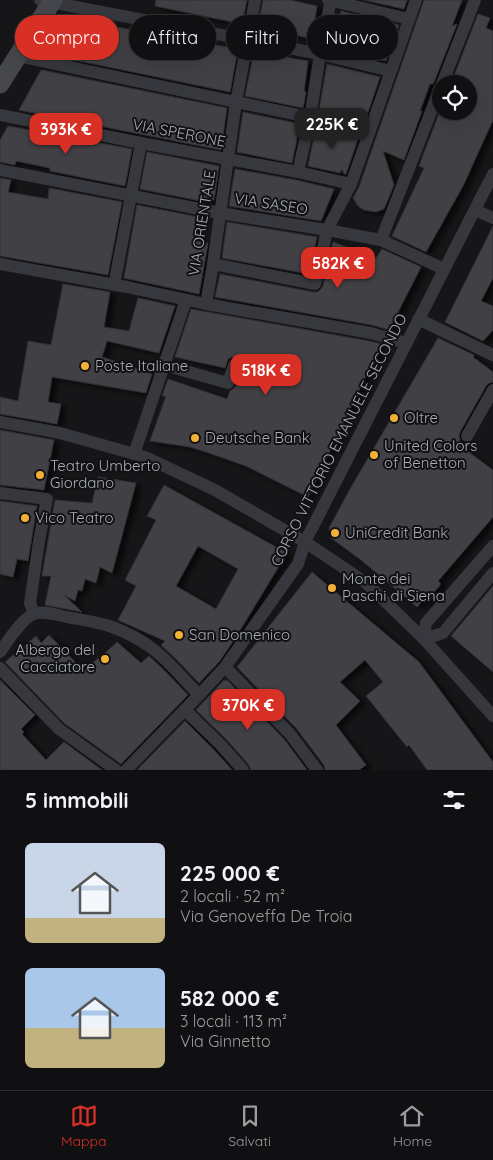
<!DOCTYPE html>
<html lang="it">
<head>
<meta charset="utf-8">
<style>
	body { margin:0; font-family:Quicksand,sans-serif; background:#1e1e20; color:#f1f3f6; height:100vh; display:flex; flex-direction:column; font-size:19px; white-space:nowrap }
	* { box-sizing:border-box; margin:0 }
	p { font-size:16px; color:#9c9d9f }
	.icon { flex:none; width:28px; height:28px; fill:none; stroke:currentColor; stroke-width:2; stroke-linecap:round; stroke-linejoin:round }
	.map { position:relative; height:770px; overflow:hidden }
	.sheet { display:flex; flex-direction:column; background:#101012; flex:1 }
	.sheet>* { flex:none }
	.guide { position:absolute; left:15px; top:15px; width:464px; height:45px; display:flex; gap:10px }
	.controls { position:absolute; left:432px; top:75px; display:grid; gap:10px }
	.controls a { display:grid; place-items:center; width:45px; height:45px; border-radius:50%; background:#101012; box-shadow:0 5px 20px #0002,0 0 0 1px #303032; font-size:25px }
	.price { position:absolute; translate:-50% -42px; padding:0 11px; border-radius:10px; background:#d93025; color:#fff; font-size:16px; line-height:32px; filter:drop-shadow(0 1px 2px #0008) }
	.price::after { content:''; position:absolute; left:50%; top:30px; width:15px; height:11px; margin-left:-8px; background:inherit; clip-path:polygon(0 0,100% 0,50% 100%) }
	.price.active { background:#222; color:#fff }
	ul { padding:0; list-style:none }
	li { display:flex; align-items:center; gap:15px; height:125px; padding:0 25px }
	li span { display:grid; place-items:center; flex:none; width:140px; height:100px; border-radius:8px; color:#555 }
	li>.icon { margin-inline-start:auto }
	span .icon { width:60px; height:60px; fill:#fffc; stroke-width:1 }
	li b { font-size:21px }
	h2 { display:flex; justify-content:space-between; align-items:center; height:60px; padding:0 25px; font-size:21px }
	.pill { padding:0 18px; border-radius:22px; background:#101012; box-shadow:0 5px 20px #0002,0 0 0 1px #303032; font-size:18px; line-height:45px }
	.pill.active { background:#d93025; color:#fff }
	.tabs { display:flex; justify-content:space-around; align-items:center; height:70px; border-top:1px solid #303032; background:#101012; font-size:14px; color:#9c9d9f }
	.tabs a { display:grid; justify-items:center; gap:2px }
	.tabs .active { color:#d93025 }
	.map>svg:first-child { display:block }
</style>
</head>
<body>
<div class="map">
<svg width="493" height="770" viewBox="0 0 493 770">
	<defs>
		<filter id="shadow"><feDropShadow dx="5.5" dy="3" stdDeviation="2.5" flood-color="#0009"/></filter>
	</defs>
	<rect width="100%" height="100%" fill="#161618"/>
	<g fill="#404145" stroke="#303034" fill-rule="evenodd" filter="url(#shadow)">
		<path d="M156,0H247L242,24L155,6Z"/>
		<path d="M263,0H290L317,6L312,39L258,26Z"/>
		<path d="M364,0H407L404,9Z"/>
		<path d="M424,0H462L452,26L457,24L434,82L433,84H430L420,111H422L404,160L383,151L394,185L384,209L376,212L364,210L358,206L353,198L359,187Z"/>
		<path d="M341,11L399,25L386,61L355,54L356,49L331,43Z"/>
		<path d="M478,14L490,18L486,28L493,31V120L463,186L426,252L392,236L424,168L419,166L440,111H469V84H451Z"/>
		<path d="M66,18L238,49L230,92L50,55L53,40L58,41L59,30H62Z"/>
		<path d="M254,52L308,61L304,91L306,92L303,108L245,96Z"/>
		<path d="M327,64L380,77L365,121L319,111Z"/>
		<path d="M41,70H42L227,108L221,150L19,110Z"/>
		<path d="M243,112L300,124L292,163L237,152Z"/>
		<path d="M8,126L132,149L125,186L50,171V168L16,161L15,165L0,162V140Z"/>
		<path d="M316,127L359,136L346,174H344L342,169L340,173L308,166Z"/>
		<path d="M147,152L219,166L214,200L201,198V201L140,189Z"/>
		<path d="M235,169L296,180L334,189L321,221L229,206Z"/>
		<path d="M0,178L11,180L8,192L48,199L49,188L122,202L108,275L0,256Z"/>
		<path d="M137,205L198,217L194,241L208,243L199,294L124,278Z"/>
		<path d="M227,222L317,237L309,274L222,258Z"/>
		<path d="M493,226V278L481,301L493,306V330L483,341L445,322Z"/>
		<path d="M333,242L376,258L382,249L421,267L389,330L372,325L215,297L220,274L313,292H318L321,289L323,286Z"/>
		<path d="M63,284L110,292L104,327L129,331L138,298L175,306L159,353L107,341L102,357L152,374L146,393L52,377L48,402L61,404L57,424L0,414V397L18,401L28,341L51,345Z"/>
		<path d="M191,309L369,341L381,344L308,497L246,466L206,452L190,447L150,441L166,396H162L168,379L227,399L230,391L233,389L236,386L242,368V364L240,360L236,357H232L228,359L225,368L175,357Z"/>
		<path d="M438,338L472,354L474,355L473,357L493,372V382L489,383L486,386L460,432L459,436L460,440L458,444L493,470V517L438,581L441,584L425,603L422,601L417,607L361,560L331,538L329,528L350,489Z"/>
		<path d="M0,430L54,440L44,490L0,485Z"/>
		<path d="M98,477L136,483L112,573L100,567L96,583L85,579L82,591L78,590L75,601L64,595L82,612L45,605L51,576H42L55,500L92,503Z"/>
		<path d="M164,485L287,553L236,637L219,662L199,683L177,660L161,645L165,641L118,620L136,586L125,580L156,520L147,516ZM198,546L238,569L216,609L176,586Z"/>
		<path d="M0,501L37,506L28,561L17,559L13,577L0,574Z"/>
		<path d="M312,572L419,662L493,762V770H427L409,745L407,747L366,696L383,682L365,660L340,682L360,701L336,725L366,765L359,770H325L324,765L296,728L237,667Z"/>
		<path d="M493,586V672L451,636Z"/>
		<path d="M49,635L83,670L104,654L117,642L141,663L149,656L165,671L188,695L121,764L64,723L5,662L36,636L41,643Z"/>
		<path d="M0,680L35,715L21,729L24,732L22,734L46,760L64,742L102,770H0Z"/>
		<path d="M224,680L226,681L227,680L284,739L307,770H251L249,765L227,740L196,710Z"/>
		<path d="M185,721L215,751L232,770H137Z"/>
	</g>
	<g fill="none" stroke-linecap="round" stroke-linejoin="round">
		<g stroke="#37383d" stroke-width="12">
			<path d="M40,0L320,54L391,71"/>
			<path d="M328,0L409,19"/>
			<path d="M17,56L370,130"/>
			<path d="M442,84L475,0"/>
			<path d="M0,115L141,143L298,172L351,184"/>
			<path d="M0,170L220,213L327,230L381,240L444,269"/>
			<path d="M298,172L310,118L320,54L331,0"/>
			<path d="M475,210L493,218"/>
			<path d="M381,240L441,86"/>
			<path d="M0,264L127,287L206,304L371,333L406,343"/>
			<path d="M213,264L315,284L327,230L351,184L416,0"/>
			<path d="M114,285L141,143"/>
			<path d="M206,304L213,264L236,102L255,0"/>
			<path d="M418,319L493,355"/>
			<path d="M164,365L228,383L234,365"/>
			<path d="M0,422L60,433L145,457L215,490L305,542L365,582L424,639L493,716"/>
			<path d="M467,436L493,390"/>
			<path d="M134,454L186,300"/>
			<path d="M0,493L47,499L39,541L30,603L34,614"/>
			<path d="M424,639L426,623L493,546"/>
			<path d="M424,639L443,633L493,573"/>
			<path d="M0,652C8,641 21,620 33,614C43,610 57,615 67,617C82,620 98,622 112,627C126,632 141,640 153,649C170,662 184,680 199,695"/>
			<path d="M225,667L290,734L317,770"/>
			<path d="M0,668L59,729L116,770"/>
			<path d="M185,710L221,745L243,770"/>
			<path d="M126,770L199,695L225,667L298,564L305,542L493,174"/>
		</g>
		<path stroke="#45474d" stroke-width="19" d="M0,84L53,0"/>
	</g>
	<g fill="#f2b134" stroke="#111113" stroke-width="2">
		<circle cx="85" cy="366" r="5"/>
		<circle cx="394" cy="418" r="5"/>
		<circle cx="195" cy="438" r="5"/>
		<circle cx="374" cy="455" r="5"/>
		<circle cx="40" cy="475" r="5"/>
		<circle cx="25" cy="518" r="5"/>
		<circle cx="335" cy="533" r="5"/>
		<circle cx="332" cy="588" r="5"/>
		<circle cx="179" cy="635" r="5"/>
		<circle cx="105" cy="659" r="5"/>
	</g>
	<g text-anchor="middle" stroke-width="4" stroke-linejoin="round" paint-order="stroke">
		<g font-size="15" fill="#a8adb8" stroke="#111113">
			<text transform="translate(179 133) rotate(11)" y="5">VIA SPERONE</text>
			<text transform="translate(271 204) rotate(9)" y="5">VIA SASEO</text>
			<text transform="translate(202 223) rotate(-81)" y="5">VIA ORIENTALE</text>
			<text transform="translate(339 440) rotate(-63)" y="5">CORSO VITTORIO EMANUELE SECONDO</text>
		</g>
		<g font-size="15" fill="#a8adb8" stroke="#111113" text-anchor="start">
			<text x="95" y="371">Poste Italiane</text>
			<text x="404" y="423">Oltre</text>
			<text x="205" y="443">Deutsche Bank</text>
			<text x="384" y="451">United Colors<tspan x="384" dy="17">of Benetton</tspan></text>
			<text x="50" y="471">Teatro Umberto<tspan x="50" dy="17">Giordano</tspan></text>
			<text x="35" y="523">Vico Teatro</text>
			<text x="345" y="538">UniCredit Bank</text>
			<text x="342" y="584">Monte dei<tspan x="342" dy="17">Paschi di Siena</tspan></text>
			<text x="189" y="640">San Domenico</text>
			<text x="95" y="655" text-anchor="end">Albergo del<tspan x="95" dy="17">Cacciatore</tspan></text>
		</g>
	</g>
</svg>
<div class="controls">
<a><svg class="icon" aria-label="locate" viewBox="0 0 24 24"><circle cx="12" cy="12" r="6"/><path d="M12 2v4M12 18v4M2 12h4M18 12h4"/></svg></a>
</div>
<b class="price active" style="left:332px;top:150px">225K €</b>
<b class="price" style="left:66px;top:155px">393K €</b>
<b class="price" style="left:338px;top:289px">582K €</b>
<b class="price" style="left:266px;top:396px">518K €</b>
<b class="price" style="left:248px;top:731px">370K €</b>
<div class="guide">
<a class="pill active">Compra</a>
<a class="pill">Affitta</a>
<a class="pill">Filtri</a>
<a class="pill">Nuovo</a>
</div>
</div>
<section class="sheet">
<h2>5 immobili<svg class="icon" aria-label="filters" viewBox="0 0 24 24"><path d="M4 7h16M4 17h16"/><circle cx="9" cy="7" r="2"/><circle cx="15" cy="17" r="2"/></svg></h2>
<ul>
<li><span style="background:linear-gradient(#c9d6e8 75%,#c2b280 0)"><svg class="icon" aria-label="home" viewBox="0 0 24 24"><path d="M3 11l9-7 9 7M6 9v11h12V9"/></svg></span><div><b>225 000 €</b><p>2 locali · 52 m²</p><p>Via Genoveffa De Troia</p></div></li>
<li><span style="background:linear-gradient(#a9c7e8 60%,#c2b280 0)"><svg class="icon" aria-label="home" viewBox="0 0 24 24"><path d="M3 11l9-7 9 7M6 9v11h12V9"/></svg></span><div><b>582 000 €</b><p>3 locali · 113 m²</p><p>Via Ginnetto</p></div></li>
</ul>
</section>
<nav class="tabs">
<a class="active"><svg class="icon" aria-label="map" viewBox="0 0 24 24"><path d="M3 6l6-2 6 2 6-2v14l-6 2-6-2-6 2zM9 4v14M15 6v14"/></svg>Mappa</a>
<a><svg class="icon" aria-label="saved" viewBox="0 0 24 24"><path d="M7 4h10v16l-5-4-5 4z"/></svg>Salvati</a>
<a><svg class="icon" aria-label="home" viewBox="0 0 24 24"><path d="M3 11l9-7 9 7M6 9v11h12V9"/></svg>Home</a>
</nav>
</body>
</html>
